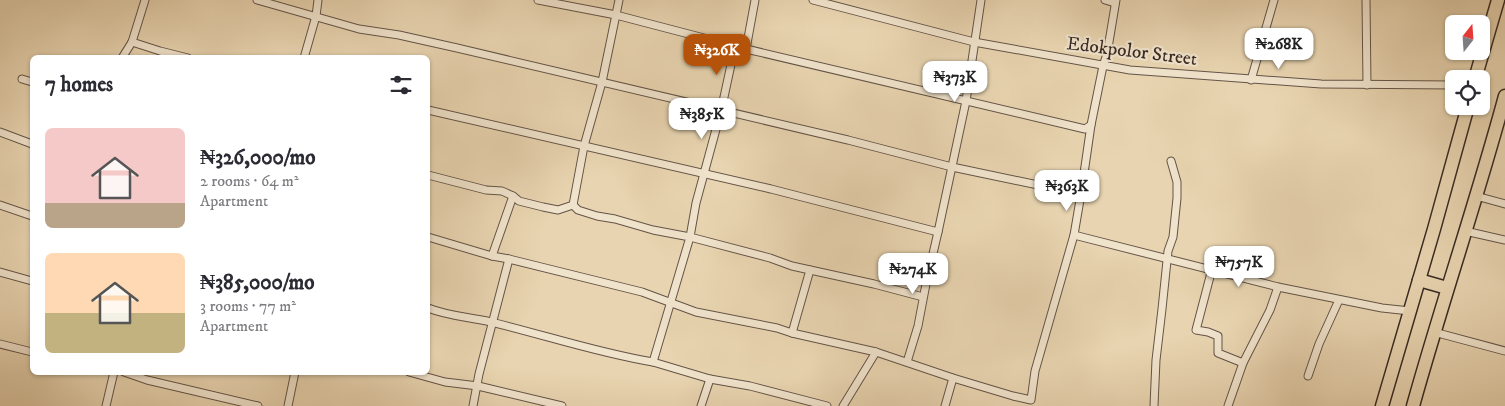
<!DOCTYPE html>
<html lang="en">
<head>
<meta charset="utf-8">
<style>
	body { margin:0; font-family:"IM FELL DW Pica",serif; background:#f7f7f7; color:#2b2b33; height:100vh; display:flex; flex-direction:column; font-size:19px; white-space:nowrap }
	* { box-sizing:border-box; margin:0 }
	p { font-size:16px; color:#7c7c81 }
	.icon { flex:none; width:28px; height:28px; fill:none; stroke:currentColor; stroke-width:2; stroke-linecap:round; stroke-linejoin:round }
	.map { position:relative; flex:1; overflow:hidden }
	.sheet { position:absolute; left:30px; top:55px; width:400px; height:320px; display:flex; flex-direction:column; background:#fff; border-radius:8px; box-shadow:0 1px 4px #0004 }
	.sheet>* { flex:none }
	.needle { width:32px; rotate:17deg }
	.buttons { position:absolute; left:1445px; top:15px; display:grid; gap:10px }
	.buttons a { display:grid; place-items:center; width:45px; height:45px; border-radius:8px; background:#fff; box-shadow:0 1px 4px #0004; font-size:25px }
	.price { position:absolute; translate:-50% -42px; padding:0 11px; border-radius:10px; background:#fff; color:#222; font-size:16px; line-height:32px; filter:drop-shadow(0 1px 2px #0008) }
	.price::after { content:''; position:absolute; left:50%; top:30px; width:15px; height:11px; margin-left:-8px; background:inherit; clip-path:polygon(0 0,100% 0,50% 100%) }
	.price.active { background:#b45309; color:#fff }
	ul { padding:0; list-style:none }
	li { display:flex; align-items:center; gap:15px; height:125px; padding:0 15px }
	li span { display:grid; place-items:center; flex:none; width:140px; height:100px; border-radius:8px; color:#555 }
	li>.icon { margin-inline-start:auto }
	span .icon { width:60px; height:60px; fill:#fffc; stroke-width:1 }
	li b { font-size:21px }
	h2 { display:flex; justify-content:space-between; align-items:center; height:60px; padding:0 15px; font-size:21px }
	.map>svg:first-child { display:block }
</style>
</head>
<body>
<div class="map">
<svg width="1505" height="406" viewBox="0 0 1505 406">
	<rect width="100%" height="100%" fill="#e8d4b0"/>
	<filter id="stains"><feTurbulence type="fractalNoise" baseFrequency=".004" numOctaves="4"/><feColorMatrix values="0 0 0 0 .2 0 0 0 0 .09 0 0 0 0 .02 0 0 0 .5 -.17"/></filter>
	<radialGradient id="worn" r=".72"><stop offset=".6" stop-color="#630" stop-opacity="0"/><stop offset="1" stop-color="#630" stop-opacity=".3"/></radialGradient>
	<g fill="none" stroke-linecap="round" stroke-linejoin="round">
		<defs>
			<g id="street">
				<path d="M145,0L132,42L160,51L188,58"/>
				<path d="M257,0L359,29L399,35L457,48L848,140L952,167L1081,194L1091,125"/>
				<path d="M538,0L616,15L746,49L1085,129L1091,125L1103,66L1107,54L1116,0"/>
				<path d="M813,0L974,42L1130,70L1321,84L1454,85"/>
				<path d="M1105,0L1115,3"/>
				<path d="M1366,0L1367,85"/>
				<path d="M735,46L721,111L696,203L690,237L770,258L792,266L874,284L923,297"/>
				<path d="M746,49L755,0"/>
				<path d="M122,58L132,42"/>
				<path d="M304,58L316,16L318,0"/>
				<path d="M22,79L32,82"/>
				<path d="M1251,80L1274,0"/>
				<path d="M428,110L771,189L938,232L966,101L981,0"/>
				<path d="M0,132L32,144"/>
				<path d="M428,175L486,190L502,191L513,196L519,201L543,207L558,210L573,205L578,210L597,216L615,219L653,230L690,237L653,362C598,353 545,335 491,322C469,317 448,316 428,308"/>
				<path d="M1476,196L1505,204"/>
				<path d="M0,205L32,216"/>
				<path d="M573,205L584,146L602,82L619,0"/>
				<path d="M1465,231L1505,240"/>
				<path d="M1074,235L1278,287L1382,308L1410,311"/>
				<path d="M428,237L492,256L509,259L642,292L696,312L777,328L792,333L876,352L953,378L1013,396L1031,400L1035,371L1074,235L1081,194"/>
				<path d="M492,256L513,196"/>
				<path d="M1212,269L1196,330L1208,332L1218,336V353L1243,363"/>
				<path d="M0,272L32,281"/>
				<path d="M1434,332L1505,351"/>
				<path d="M792,333L810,270"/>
				<path d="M0,344L32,352"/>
				<path d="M653,362L710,379L750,386L827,406"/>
				<path d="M907,362L918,326L926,284L938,232"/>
				<path d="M124,372L147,380L258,406"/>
				<path d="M409,372L445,382L478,386L562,406"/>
				<path d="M1308,376L1319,344L1339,300"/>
				<path d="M106,406L114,372"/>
				<path d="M288,406L295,372"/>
				<path d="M473,406L479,374L509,259"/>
				<path d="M701,406L710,379"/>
				<path d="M843,406L876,352"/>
				<path d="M945,406L953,378"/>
				<path d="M1154,406L1156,360L1162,309L1168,251L1173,237L1177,198V182L1171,161"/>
				<path d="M1228,406L1243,363L1270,310L1278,287"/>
			</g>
			<g id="highway">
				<path d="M1475,79L1498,0"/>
				<path d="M1419,280L1447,288"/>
				<path d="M1382,406L1434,229L1468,106"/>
				<path d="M1413,406C1442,302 1477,200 1505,96"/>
			</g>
		</defs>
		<use href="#street" stroke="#645447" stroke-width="9"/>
		<use href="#highway" stroke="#382a24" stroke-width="15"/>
		<use href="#street" stroke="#f0e3cc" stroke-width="7"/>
		<use href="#highway" stroke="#e8d4b0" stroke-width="12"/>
	</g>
	<g text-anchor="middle" stroke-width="4.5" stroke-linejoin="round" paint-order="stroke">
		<g font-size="19" fill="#382a24" stroke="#f0e3cc">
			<text transform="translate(1132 50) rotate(7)" y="7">Edokpolor Street</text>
		</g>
	</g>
	<rect width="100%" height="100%" filter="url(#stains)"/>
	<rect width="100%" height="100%" fill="url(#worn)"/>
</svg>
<div class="buttons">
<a><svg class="needle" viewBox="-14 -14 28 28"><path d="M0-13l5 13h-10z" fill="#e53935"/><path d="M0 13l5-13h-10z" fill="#7c7c81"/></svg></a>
<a><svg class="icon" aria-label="locate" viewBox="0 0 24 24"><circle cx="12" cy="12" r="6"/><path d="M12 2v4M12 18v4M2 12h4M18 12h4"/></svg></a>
</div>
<b class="price" style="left:1279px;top:70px">₦268K</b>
<b class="price active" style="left:717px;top:76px">₦326K</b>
<b class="price" style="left:955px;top:103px">₦373K</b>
<b class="price" style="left:702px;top:140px">₦385K</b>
<b class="price" style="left:1067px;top:212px">₦363K</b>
<b class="price" style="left:1239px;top:288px">₦757K</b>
<b class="price" style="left:913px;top:295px">₦274K</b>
<section class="sheet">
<h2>7 homes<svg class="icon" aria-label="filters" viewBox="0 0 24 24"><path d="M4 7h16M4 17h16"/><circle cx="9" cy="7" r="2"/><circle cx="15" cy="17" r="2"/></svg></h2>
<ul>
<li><span style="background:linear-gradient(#f6c9c9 75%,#b9a48a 0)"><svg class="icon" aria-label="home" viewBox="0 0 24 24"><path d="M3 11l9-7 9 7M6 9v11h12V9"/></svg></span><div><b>₦326,000/mo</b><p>2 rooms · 64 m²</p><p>Apartment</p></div></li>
<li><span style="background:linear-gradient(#ffd9b3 60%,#c2b280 0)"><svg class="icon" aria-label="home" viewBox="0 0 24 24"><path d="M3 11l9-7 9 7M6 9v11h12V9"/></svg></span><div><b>₦385,000/mo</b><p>3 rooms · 77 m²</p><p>Apartment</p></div></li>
</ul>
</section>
</div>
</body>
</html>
